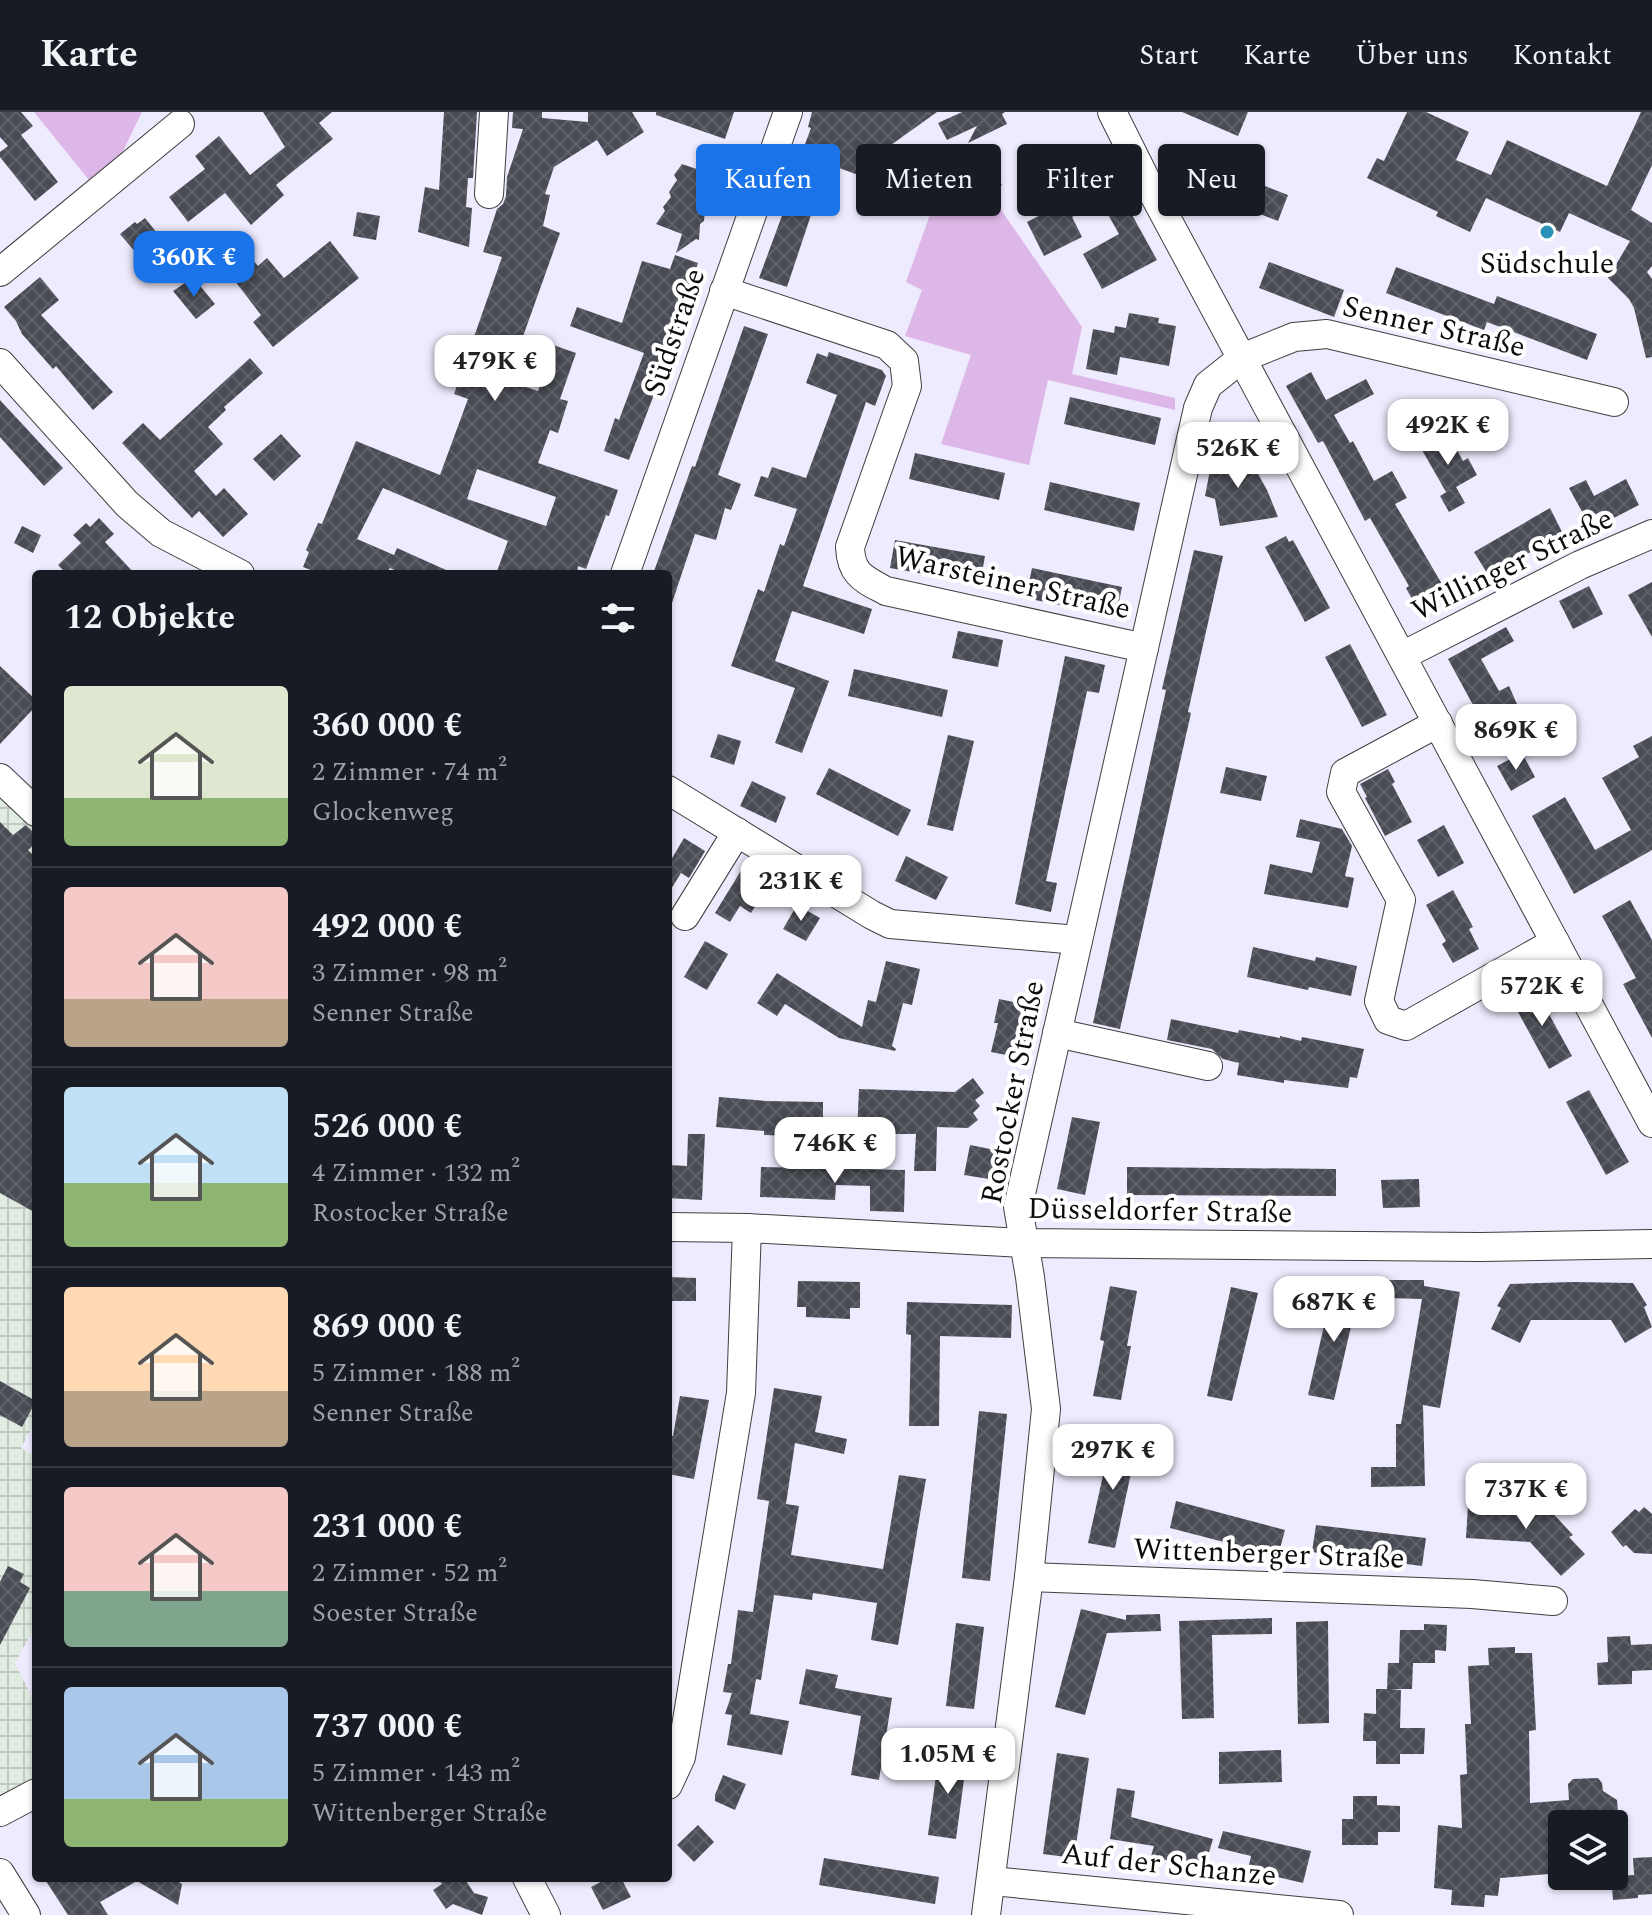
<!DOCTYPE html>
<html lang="de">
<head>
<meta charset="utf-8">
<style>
	body { margin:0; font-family:Spectral,serif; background:#242831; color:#f1f3f6; height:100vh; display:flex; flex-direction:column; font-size:30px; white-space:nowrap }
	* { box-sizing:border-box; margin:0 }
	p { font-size:26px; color:#9ea1a6 }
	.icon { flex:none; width:44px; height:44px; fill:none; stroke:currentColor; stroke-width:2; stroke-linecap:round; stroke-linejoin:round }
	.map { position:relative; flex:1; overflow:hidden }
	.drawer { position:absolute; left:32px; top:458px; width:640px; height:1312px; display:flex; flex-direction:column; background:#171b24; border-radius:8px; box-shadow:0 2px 6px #0004 }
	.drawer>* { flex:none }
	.hud { position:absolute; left:696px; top:32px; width:760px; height:72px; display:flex; gap:16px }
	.tools { position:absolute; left:1548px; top:1698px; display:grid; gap:16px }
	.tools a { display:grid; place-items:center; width:80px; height:80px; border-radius:8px; background:#171b24; box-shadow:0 2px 6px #0004; font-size:40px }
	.price { position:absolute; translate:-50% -68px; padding:0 18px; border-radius:16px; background:#fff; color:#222; font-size:26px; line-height:52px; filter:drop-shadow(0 2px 4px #0008) }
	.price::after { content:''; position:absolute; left:50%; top:48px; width:24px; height:18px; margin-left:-12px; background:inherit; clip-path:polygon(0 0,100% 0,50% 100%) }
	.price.selected { background:#1a73e8; color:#fff }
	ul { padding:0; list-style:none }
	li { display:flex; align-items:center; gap:24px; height:200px; padding:0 32px }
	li+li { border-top:2px solid #363941 }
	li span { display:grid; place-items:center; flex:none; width:224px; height:160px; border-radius:8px; color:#555 }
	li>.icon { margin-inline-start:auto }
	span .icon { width:96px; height:96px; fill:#fffc; stroke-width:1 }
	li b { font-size:34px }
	h2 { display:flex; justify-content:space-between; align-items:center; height:96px; padding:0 32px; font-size:34px }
	.tag { padding:0 28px; border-radius:8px; background:#171b24; box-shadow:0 2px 6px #0004; font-size:28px; line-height:72px }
	.tag.selected { background:#1a73e8; color:#fff }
	header { display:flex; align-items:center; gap:48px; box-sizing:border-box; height:112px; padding:0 40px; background:#171b24; border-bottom:2px solid #363941 }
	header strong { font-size:38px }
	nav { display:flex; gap:44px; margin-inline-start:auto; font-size:28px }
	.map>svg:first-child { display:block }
</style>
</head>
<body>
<header>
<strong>Karte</strong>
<nav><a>Start</a><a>Karte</a><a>Über uns</a><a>Kontakt</a></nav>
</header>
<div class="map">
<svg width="1652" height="1803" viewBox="0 0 1652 1803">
	<defs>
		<pattern id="industrial-grid" width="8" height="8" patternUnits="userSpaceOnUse" patternTransform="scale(2)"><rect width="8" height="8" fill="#e0ebe2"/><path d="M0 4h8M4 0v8" fill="none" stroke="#bfc8c1"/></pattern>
		<pattern id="building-cross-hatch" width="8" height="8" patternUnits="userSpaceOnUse" patternTransform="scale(2)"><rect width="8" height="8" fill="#494c54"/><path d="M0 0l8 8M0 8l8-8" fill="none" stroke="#5f6168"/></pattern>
	</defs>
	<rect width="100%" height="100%" fill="#eeebfe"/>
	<path fill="url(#industrial-grid)" d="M0,682L36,715V1308L21,1336L36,1345V1513L15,1551L36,1593V1668L0,1687Z"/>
	<g fill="#ddb7e7">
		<path d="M34,0H142L121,43L89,68Z"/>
		<path d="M943,66L997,92L1082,215L1072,262L1175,286V298L1048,268L1029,353L941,332L971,243L905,224L922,178L906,170Z"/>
	</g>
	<g fill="url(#building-cross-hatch)" fill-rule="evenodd">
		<path d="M0,0H21L33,14L21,23L58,70L35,89L0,45V40L8,34L0,25Z"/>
		<path d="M263,0H332L319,11L333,27L276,73L284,83L251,113L225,81L188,110L169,85L205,57L195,44L219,24L250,63L285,35Z"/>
		<path d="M444,0H477L473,66H468L466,95L472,96L469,135L418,120L425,75L439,78Z"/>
		<path d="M513,0H542V6L588,10V0H632L644,20L607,44L597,28L554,55L545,82L550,83L543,114L560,121L507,269L538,279L553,233L576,241L560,287L568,289L558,321L550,318L538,351L618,378L609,404L606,403L586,457L578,454L577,462H496L508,429L383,376L357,427L394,443L397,436L455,462H403L390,456L392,451L387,462H321L303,455L309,440L306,438L318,411L322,412L356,329L440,363L468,287L454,282L502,145L483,140L497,97L503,92L506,84L507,65L523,17L512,16ZM477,357L556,385L546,414L467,387Z"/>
		<path d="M656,0H734L725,27L656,3Z"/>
		<path d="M812,0H937L870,48L892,56L886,73L828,52L787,175L759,166L797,63L794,62L811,16L808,15Z"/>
		<path d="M962,0H1005L1002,2L1007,12L968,31L977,14L947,28L938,11Z"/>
		<path d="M1182,0H1248L1238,24Z"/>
		<path d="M1407,0H1426L1469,20L1456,48L1491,63L1507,28L1607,74L1641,0H1652V53L1631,98L1652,111V154L1647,160L1652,167V245L1646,246L1634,196L1629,187L1608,166L1630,129L1569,101L1560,120L1486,86L1470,120L1436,104L1438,100L1367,66L1377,46L1384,49Z"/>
		<path d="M682,52L717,64L716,78L711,80L710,93L705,97L704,109L700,112L699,128L696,127L676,141L682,122L656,112L665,99L663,95L671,85L669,80L677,68L674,63Z"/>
		<path d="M1090,52L1096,64L1120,54L1126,66L1115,72L1157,148L1102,177L1083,142L1119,122L1101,90L1072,105L1082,125L1044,144L1027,110L1064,91L1054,71Z"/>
		<path d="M957,53L1002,72L994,88L950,68Z"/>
		<path d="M1211,53L1288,83L1278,109L1201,79Z"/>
		<path d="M357,100L380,104L376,128L353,124Z"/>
		<path d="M145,106L165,131L143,149L120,122L135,110L137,112Z"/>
		<path d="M330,129L359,166L273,235L253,210L261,203L221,151L240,134L258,154L267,146L284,166Z"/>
		<path d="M675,143L698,151L678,211L681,212L629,348L604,339L615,306L619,308L644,241L570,214L577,195L622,211L642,149L670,157Z"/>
		<path d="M1269,150L1344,178L1334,205L1259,176Z"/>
		<path d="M1396,155L1494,192L1497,184L1597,222L1587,248L1487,210L1484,218L1386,181Z"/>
		<path d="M40,165L59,188L41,203L113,280L93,298L56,254L53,257L22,222L16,209L4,195Z"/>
		<path d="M188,169L192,175L197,170L215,192L196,207L173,179Z"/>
		<path d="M1129,201L1159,206L1158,211L1176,214L1169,254L1120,245L1117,263L1086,257L1093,217L1114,221L1115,214L1126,216Z"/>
		<path d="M744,214L768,222L718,363L741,372L731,398L725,396L716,428L695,422L671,494L668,493V462H653L692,354L695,355Z"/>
		<path d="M829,240L882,258L886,264L875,294L866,290L803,474L872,497L864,522L792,499L775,549L829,569L802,641L775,631L795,576L731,554L758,477L764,480L780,432L784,434L797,397L754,384L761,364L768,366L772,355L806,366L837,283L806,271L817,241L827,245Z"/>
		<path d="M250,246L263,261L224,295L226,298L208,315L223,332L194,359L216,384L224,376L248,402L223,425L199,399L192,406L122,331L143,311L160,328Z"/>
		<path d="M1311,260L1326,288L1366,267L1374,282L1334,303L1350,331L1353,329L1374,369L1392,359L1407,386L1395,392L1449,484L1419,500L1406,476L1409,474L1370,406L1365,409L1323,329L1318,331L1286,274Z"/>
		<path d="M1070,285L1161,306L1155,333L1064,312Z"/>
		<path d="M0,288L63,356L44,374L0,325Z"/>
		<path d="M1445,316L1463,349L1468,346L1477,363L1456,375L1465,391L1449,400L1440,384L1453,376L1446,380L1418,331Z"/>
		<path d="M281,322L301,344L274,369L253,347Z"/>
		<path d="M1239,338L1248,344L1267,378L1278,405L1220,414L1215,387L1205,384L1212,348L1219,341Z"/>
		<path d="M915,341L1005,361L999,388L909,367Z"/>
		<path d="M1626,367L1639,393L1608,409L1602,399L1586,407L1569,376L1586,368L1594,384Z"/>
		<path d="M1050,370L1140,391L1134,419L1044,398Z"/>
		<path d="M1550,396L1562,420L1557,422L1559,424L1513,450L1511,447L1487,461L1474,440Z"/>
		<path d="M99,406L114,422L105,430L135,462H67L58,453L81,431L73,423L86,411L90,415Z"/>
		<path d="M22,414L41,423L33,441L14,431Z"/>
		<path d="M1286,424L1289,430L1293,428L1330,496L1305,510L1265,435Z"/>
		<path d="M895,428L985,444L980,472L890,456Z"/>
		<path d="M1194,438L1223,444L1188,600L1191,601L1120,917L1093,911L1166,578L1162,577Z"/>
		<path d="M1032,456L1122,475L1116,505L1026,486Z"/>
		<path d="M1652,470V525L1628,483Z"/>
		<path d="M1589,474L1603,502L1573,517L1559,489Z"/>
		<path d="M1506,515L1514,529L1481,547L1499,579L1509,574L1520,599L1503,609L1504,612L1478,626L1463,599L1473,593L1448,547Z"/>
		<path d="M958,519L1003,528L998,555L952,546Z"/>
		<path d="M1350,532L1387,603L1362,615L1325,545Z"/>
		<path d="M1065,544L1105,553L1099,581L1087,579L1046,769L1057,771L1051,800L1015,792Z"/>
		<path d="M0,554L36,588V594L0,632Z"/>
		<path d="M854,557L948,578L942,605L848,584Z"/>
		<path d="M718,622L741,629L734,653L710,645Z"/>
		<path d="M948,623L974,629L953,719L927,713Z"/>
		<path d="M1652,624V738L1574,782L1532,704L1565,685L1595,738L1631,718L1602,666L1639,645L1633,634Z"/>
		<path d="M1522,641L1535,665L1511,679L1497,654Z"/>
		<path d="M1226,655L1267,664L1261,689L1220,681Z"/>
		<path d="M829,656L911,698L898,724L816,682Z"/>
		<path d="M1388,657L1395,670L1392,672L1412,710L1385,724L1365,686L1367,685L1360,672Z"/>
		<path d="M752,669L786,685L776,711L740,694Z"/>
		<path d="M1300,707L1342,717L1352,734L1345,764L1354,766L1348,796L1264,782L1270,752L1312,761L1320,730L1296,725Z"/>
		<path d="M0,710L13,723L26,713L36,723V731L28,738L36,746V1101L0,1081Z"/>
		<path d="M1444,713L1464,751L1438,765L1417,728Z"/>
		<path d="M684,726L705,739L689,766L681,761L668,782V753Z"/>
		<path d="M906,744L948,765L936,788L895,769Z"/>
		<path d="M742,757L768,774L751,801L740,794L730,810L715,801Z"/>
		<path d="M1453,778L1473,815L1469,817L1479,837L1453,851L1442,832L1446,829L1426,793Z"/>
		<path d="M1630,788L1652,828V926L1623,872L1636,866L1602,804Z"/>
		<path d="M797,793L820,806L806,829L783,817Z"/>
		<path d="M705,829L728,842L707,878L684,865Z"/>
		<path d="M1253,835L1315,849L1316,845L1357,854L1351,884L1309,875L1308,878L1247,865Z"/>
		<path d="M886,849L920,857L912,893L903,891L892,934L896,937L895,939L839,926L785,892L777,904L757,891L777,861L862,915L868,888L876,890Z"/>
		<path d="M1534,875L1572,944L1549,957L1511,887Z"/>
		<path d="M999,887L1033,894L1022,946L991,940L998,911H994Z"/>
		<path d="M1171,907L1238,921L1239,918L1280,926V924L1301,929L1302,925L1364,937L1357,966L1350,965L1348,976L1284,968V971L1237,963L1239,951L1223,947L1212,937L1167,928Z"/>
		<path d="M973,966L984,981L975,988L980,994L973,1001L978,1008L968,1016L937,1015L936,1059H914L916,1022H857L859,977L955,980Z"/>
		<path d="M1589,978L1629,1050L1606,1063L1566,990Z"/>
		<path d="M719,985L766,989L823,990V1025L764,1023V1019L716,1015Z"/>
		<path d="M1072,1005L1100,1010L1085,1083L1057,1077Z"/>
		<path d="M688,1022H705L702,1088L668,1086L669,1053L687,1054Z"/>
		<path d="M970,1033L1000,1039L995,1068L964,1063Z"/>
		<path d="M761,1055L905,1058L904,1100L870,1099V1074L836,1073L835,1088L760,1085Z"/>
		<path d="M1127,1055L1336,1057V1084L1127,1083Z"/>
		<path d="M1419,1067L1420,1095L1383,1096L1381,1068Z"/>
		<path d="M668,1165L696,1166V1189H668Z"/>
		<path d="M1387,1168H1424V1174L1460,1180L1440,1296L1423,1293L1425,1374L1371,1375V1355H1396V1312H1401L1422,1187L1388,1186Z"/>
		<path d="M798,1169L860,1170V1196H850V1207L806,1205V1195H797Z"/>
		<path d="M1572,1170L1633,1171L1647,1193L1644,1195L1652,1215L1625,1231L1611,1208H1531L1520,1231L1491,1217L1501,1196L1497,1194L1510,1172Z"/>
		<path d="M1110,1174L1137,1179L1127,1234H1131L1121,1288L1093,1284L1104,1229L1100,1228Z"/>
		<path d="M1231,1175L1258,1181L1232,1289L1207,1284Z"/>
		<path d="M1333,1175L1359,1180L1334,1288L1308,1283Z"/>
		<path d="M907,1190L1012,1193L1011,1226L940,1224L939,1314H909L911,1223L906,1222Z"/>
		<path d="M0,1269L36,1289L22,1315L0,1303Z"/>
		<path d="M774,1276L822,1284L815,1320L847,1327L844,1342L795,1331L786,1392L799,1394L791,1443L883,1457L899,1363L926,1367L898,1533L871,1528L877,1491L813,1481L812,1488L774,1483L761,1568L756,1567L750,1602L789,1609L782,1643L727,1633L732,1603L725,1602L732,1581L723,1580L728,1552H731L738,1498L753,1500L769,1389L757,1387Z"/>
		<path d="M680,1284L709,1288L694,1367L668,1362V1324H673Z"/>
		<path d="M979,1299L1007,1302L990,1469L962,1466Z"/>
		<path d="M1112,1323L1138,1328L1115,1436L1088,1431Z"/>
		<path d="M1176,1389L1285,1418L1278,1444L1170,1416Z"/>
		<path d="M1480,1391L1547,1395L1573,1423L1569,1425L1585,1442L1561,1464L1530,1430L1466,1426L1468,1394H1479Z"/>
		<path d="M1644,1395L1652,1402V1442L1634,1441L1626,1433L1623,1435L1611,1420L1635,1397L1639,1400Z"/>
		<path d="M1316,1413L1426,1426L1422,1454L1312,1440Z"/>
		<path d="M8,1454L24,1462L20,1470L30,1476L0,1533V1470Z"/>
		<path d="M1081,1497L1126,1508V1503L1160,1502L1161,1519L1107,1521L1085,1603L1055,1595Z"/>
		<path d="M1272,1506V1522L1212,1523L1214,1606L1182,1607L1179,1509Z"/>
		<path d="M1328,1509L1329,1611L1298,1612L1296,1510Z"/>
		<path d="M956,1511L984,1515L974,1597L946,1594Z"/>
		<path d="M1424,1512L1447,1513L1446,1539L1435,1538V1551H1413L1412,1577H1390L1401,1578L1400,1616H1425L1424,1642H1400V1652H1376V1629H1363L1364,1601L1376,1602V1577H1387L1388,1551H1399L1400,1518H1424Z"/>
		<path d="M1630,1524L1631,1533L1652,1532V1558L1632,1559V1572L1598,1573L1597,1551L1608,1550L1607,1525Z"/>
		<path d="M1515,1535V1541H1532L1536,1618L1529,1619L1530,1691L1569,1688L1568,1672L1573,1667L1598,1666L1602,1671L1603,1679L1617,1688L1619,1712H1562V1761L1500,1766L1498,1784L1485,1783L1484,1795L1451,1793L1452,1778L1434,1776L1438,1713L1462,1716L1460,1663L1467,1662L1465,1612H1471L1468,1554L1489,1553L1488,1536Z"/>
		<path d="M806,1557L838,1563L835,1576L892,1586L879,1668L851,1663L861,1604L799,1592Z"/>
		<path d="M1281,1638L1282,1670L1219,1672V1640Z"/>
		<path d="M939,1641L967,1645L956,1727L928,1723Z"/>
		<path d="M1057,1641L1089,1646L1074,1746L1043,1742Z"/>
		<path d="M723,1663L746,1672L735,1698L715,1689V1683Z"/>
		<path d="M1117,1676L1135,1679L1131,1705L1213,1727L1204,1758L1151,1744L1154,1734L1110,1727Z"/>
		<path d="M1353,1684H1377V1693L1400,1694V1720H1378V1733H1342V1707H1353Z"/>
		<path d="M698,1713L714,1730L694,1750L677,1733Z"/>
		<path d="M1223,1719L1311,1739L1303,1771L1248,1758L1251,1744L1218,1736Z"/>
		<path d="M1652,1745V1782L1638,1783V1786L1613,1788L1611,1764L1634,1763L1633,1746Z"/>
		<path d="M824,1746L939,1765L935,1792L819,1773Z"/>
		<path d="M44,1766H173L182,1772L178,1793L137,1769L100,1790L108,1803H68Z"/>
		<path d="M438,1766H464L474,1781L488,1785L482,1803L453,1792L446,1797L433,1778L442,1772Z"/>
		<path d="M608,1766H621L631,1785L603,1798L591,1775Z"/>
	</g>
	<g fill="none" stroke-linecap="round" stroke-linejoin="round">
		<defs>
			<g id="minor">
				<path d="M1112,0L1146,68L1652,1011"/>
				<path d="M489,82L494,0"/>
				<path d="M0,160L180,12"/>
				<path d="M724,179L887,233L904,249L907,274L850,435C851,463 864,467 886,479L1144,536"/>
				<path d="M0,251L127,392L161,421L240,462"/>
				<path d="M625,462L788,0"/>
				<path d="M1402,544L1580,453L1652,422"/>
				<path d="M1438,611L1345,661L1341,680L1401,788L1379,889L1388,908L1406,914L1555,830"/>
				<path d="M0,666L36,700"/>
				<path d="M668,678L872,803L890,812L1078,828"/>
				<path d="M685,804L737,720"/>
				<path d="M1057,921L1208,954"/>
				<path d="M668,1115L747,1116L1024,1131L1480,1135L1652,1132"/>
				<path d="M1029,1465L1472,1482L1553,1489"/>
				<path d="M668,1673L681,1645L741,1281L747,1116"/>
				<path d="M0,1700L36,1681"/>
				<path d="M0,1761L26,1803"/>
				<path d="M527,1766L546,1803"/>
				<path d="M992,1769L1339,1803"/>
				<path d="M986,1803L1029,1465L1046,1297L1030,1165L1018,1095L1198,296L1208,273L1242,246L1294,225L1327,222L1614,290"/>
			</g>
		</defs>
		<use href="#minor" stroke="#3f3f3f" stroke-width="30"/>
		<use href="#minor" stroke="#fff" stroke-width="28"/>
	</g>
	<circle fill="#2990b7" stroke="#fff" stroke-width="3" cx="1547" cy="120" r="8"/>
	<g text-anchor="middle" stroke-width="8" stroke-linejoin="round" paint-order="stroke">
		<g font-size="30" fill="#0c0c0c" stroke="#fff">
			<text x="1547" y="161">Südschule</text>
		</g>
		<g font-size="30" fill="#0c0c0c" stroke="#fff">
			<text transform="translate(1434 214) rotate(13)" y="10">Senner Straße</text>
			<text transform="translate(674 220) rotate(-71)" y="10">Südstraße</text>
			<text transform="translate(1512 452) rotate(-26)" y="10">Willinger Straße</text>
			<text transform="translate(1013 470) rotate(13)" y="10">Warsteiner Straße</text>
			<text transform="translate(1012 980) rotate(-79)" y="10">Rostocker Straße</text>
			<text transform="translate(1160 1098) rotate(1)" y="10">Düsseldorfer Straße</text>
			<text transform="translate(1269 1441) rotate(2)" y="10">Wittenberger Straße</text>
			<text transform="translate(1169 1752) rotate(6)" y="10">Auf der Schanze</text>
		</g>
	</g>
</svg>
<div class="tools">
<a><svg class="icon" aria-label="layers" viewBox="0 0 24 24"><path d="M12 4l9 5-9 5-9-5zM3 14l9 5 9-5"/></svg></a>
</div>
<b class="price selected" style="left:194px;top:187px">360K €</b>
<b class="price" style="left:495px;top:291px">479K €</b>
<b class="price" style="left:1448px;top:355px">492K €</b>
<b class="price" style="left:1238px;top:378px">526K €</b>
<b class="price" style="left:1516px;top:660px">869K €</b>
<b class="price" style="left:801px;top:811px">231K €</b>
<b class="price" style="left:1542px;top:916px">572K €</b>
<b class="price" style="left:835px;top:1073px">746K €</b>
<b class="price" style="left:1334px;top:1232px">687K €</b>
<b class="price" style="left:1113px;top:1380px">297K €</b>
<b class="price" style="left:1526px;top:1419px">737K €</b>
<b class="price" style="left:948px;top:1684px">1.05M €</b>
<div class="hud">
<a class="tag selected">Kaufen</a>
<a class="tag">Mieten</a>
<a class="tag">Filter</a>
<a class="tag">Neu</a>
</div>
<section class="drawer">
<h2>12 Objekte<svg class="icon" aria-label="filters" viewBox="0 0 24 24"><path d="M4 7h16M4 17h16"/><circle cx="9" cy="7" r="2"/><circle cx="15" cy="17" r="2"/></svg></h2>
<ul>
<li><span style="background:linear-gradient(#dfe7d0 70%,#8fb573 0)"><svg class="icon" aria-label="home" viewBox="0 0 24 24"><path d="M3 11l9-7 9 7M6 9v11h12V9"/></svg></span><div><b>360 000 €</b><p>2 Zimmer · 74 m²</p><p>Glockenweg</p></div></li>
<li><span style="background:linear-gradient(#f6c9c9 70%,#b9a48a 0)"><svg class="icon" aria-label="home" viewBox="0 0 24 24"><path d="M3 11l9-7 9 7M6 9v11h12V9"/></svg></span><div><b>492 000 €</b><p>3 Zimmer · 98 m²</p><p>Senner Straße</p></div></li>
<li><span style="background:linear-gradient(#bfe0f5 60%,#8fb573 0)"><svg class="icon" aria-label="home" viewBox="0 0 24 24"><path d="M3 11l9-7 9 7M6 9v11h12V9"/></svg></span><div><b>526 000 €</b><p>4 Zimmer · 132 m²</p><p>Rostocker Straße</p></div></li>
<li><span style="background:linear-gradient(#ffd9b3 65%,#b9a48a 0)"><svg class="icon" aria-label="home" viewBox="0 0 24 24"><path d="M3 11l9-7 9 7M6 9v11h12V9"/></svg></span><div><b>869 000 €</b><p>5 Zimmer · 188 m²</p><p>Senner Straße</p></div></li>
<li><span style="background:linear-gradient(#f6c9c9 65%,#7fa58c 0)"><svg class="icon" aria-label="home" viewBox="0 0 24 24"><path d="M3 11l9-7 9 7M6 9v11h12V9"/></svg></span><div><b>231 000 €</b><p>2 Zimmer · 52 m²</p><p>Soester Straße</p></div></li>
<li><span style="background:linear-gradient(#a9c7e8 70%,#8fb573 0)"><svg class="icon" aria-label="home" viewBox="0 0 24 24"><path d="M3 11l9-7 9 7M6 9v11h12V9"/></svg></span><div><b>737 000 €</b><p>5 Zimmer · 143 m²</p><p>Wittenberger Straße</p></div></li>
</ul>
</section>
</div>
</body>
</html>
